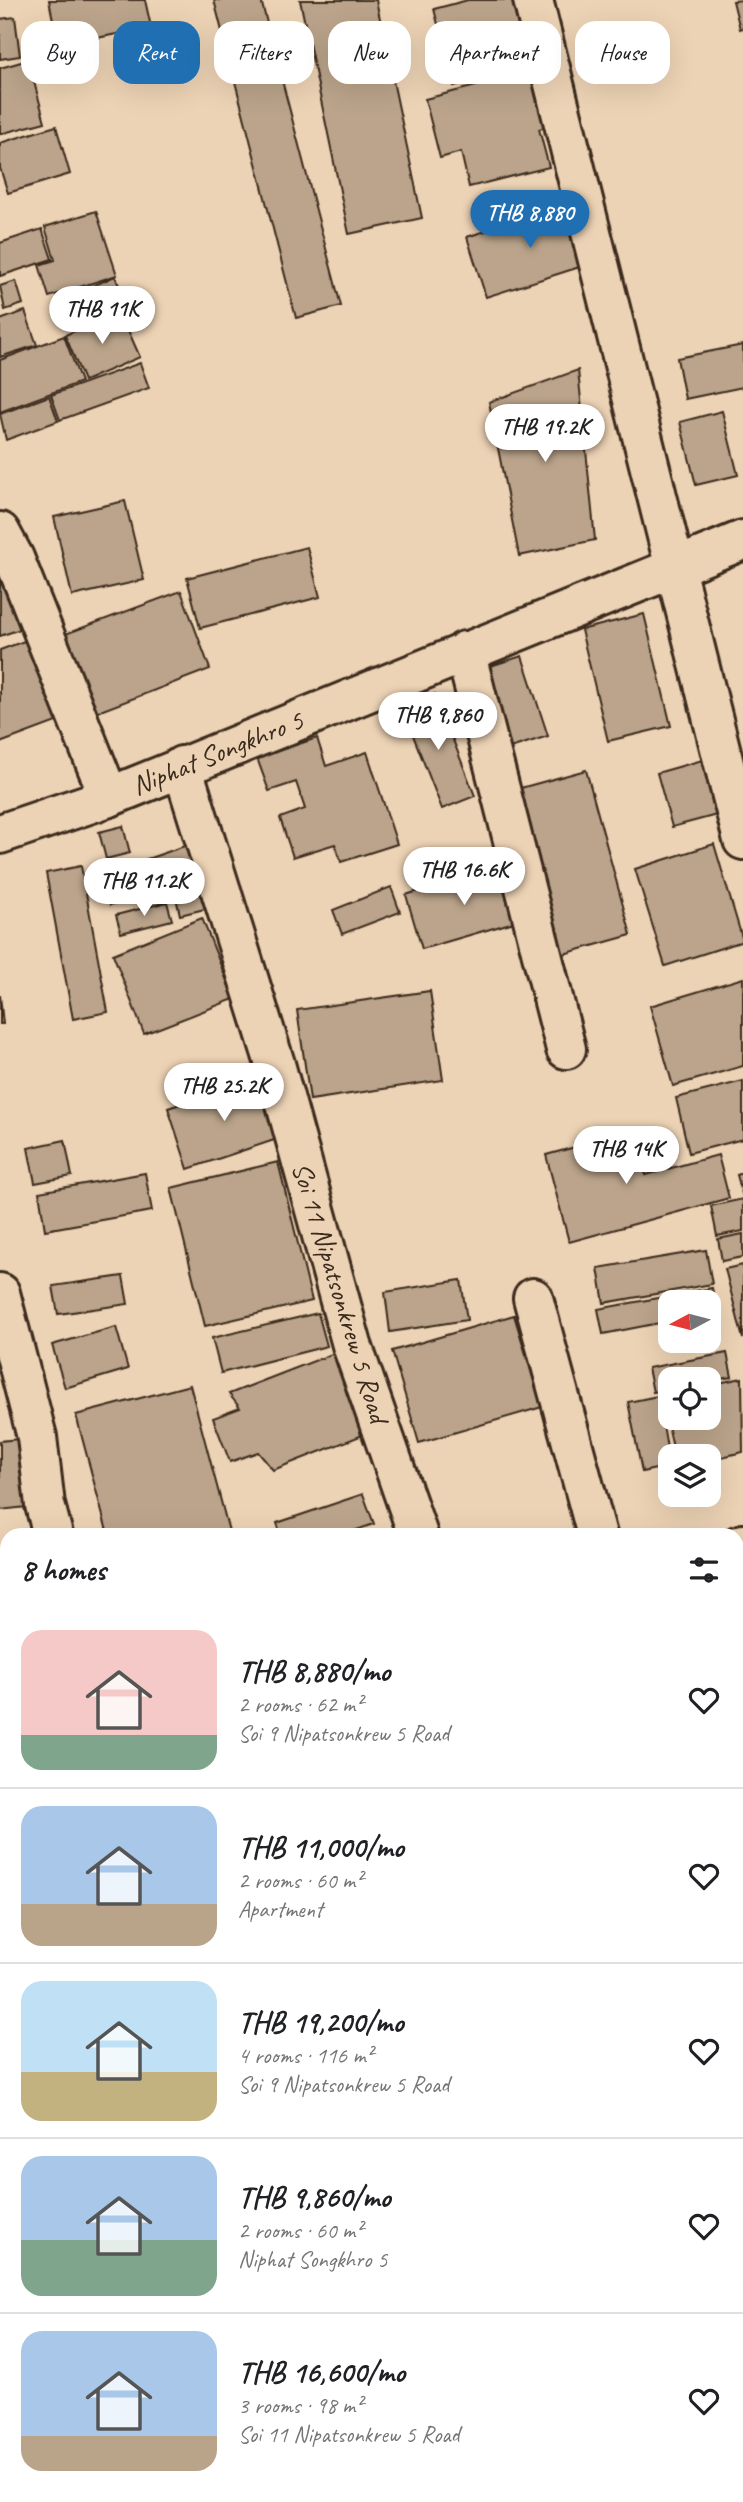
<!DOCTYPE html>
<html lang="en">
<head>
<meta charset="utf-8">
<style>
	body { margin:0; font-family:Caveat,sans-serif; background:#f2f2f2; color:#202124; height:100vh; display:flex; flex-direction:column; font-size:26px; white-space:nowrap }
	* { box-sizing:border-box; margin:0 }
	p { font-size:23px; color:#757577 }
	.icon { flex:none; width:38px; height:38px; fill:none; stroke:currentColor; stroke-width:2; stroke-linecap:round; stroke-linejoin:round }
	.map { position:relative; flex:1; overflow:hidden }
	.drawer { position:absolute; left:0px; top:1528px; width:744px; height:975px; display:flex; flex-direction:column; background:#fff; border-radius:21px 21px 0 0; box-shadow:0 7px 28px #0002 }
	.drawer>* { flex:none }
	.top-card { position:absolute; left:21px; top:21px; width:702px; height:63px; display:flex; gap:14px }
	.needle { width:46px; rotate:263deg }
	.fabs { position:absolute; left:658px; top:1290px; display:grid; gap:14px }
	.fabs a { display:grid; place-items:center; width:63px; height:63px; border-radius:14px; background:#fff; box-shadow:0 7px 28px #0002; font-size:35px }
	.price { position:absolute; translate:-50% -60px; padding:0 16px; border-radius:24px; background:#fff; color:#222; font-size:23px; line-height:46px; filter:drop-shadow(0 2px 4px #0008) }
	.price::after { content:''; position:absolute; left:50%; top:42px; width:21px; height:16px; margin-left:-10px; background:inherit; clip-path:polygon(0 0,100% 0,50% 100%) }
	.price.active { background:#1f6fb2; color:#fff }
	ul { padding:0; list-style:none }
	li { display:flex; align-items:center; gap:21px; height:175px; padding:0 21px }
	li+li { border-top:2px solid #e0e0e0 }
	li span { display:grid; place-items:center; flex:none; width:196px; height:140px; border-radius:21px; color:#555 }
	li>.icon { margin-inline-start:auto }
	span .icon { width:84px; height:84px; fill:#fffc; stroke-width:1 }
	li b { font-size:30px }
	h2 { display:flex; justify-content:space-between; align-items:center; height:84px; padding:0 21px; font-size:30px }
	.tag { padding:0 24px; border-radius:21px; background:#fff; box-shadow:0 7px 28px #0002; font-size:24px; line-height:63px }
	.tag.active { background:#1f6fb2; color:#fff }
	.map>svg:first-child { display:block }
</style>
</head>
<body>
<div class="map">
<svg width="743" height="2502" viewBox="0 0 743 2502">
	<rect width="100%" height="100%" fill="#edd3b5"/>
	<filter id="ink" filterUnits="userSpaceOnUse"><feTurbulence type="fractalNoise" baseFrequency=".0143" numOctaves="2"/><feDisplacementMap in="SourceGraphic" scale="14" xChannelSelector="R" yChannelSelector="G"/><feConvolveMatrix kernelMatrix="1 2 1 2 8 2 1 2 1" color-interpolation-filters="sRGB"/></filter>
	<g filter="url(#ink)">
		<g fill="#bba48b" stroke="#3b2a1e" stroke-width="2">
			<path d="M49,0H145L151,27L58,46Z"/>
			<path d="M214,0H261L341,306L296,318Z"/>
			<path d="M300,0H376L422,218L349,234Z"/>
			<path d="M468,0H529L545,61L454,86L434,9Z"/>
			<path d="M743,0V28L740,29L733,1Z"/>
			<path d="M15,17L20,56L0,59V19Z"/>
			<path d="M28,60L45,122L0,134V68Z"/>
			<path d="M546,68L560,123L539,129L549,167L469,187L461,152L440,158L425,99Z"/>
			<path d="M56,126L70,174L8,193L0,168V143Z"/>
			<path d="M573,202L592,263L486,297L467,237Z"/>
			<path d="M96,211L117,275L49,297L39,265L55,260L45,227Z"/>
			<path d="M42,229L52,259L0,276V243Z"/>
			<path d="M115,276L127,305L71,329L59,301Z"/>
			<path d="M16,281L23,304L5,310L0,286Z"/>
			<path d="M25,311L37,345L0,357V320Z"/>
			<path d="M120,312L140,357L84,381L65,335Z"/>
			<path d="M64,336L81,382L0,412V360Z"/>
			<path d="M743,345V387L685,399L677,358Z"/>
			<path d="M140,363L149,388L60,420L51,395Z"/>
			<path d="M578,370L595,540L519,556L489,402Z"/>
			<path d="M49,396L58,421L6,440L0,414Z"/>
			<path d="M722,411L738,475L696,485L680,422Z"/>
			<path d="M125,501L144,580L72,596L54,517Z"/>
			<path d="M307,547L320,597L200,628L187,578Z"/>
			<path d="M0,549L29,626L0,636Z"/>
			<path d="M181,591L210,669L90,715L60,636Z"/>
			<path d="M644,614L671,726L608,741L581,630Z"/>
			<path d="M35,637L67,718L0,743V650Z"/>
			<path d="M522,656L548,736L504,750L478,670Z"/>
			<path d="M435,694L475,796L442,809L402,707Z"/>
			<path d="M317,738L326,766L367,752L397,844L341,862L335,844L293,857L280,818L305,809L296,782L269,791L257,758Z"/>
			<path d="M713,757L728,812L672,827L657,773Z"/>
			<path d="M586,770L631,935L560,955L517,789Z"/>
			<path d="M123,826L130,853L106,859L99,832Z"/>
			<path d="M196,842L206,872L110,905L101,875Z"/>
			<path d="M714,844L743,941L665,966L635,869Z"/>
			<path d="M504,864L521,920L422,949L406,895Z"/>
			<path d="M81,866L108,1012L73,1019L46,873Z"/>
			<path d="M211,880L217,906L180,915L174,889Z"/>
			<path d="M391,887L400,912L342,934L333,910Z"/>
			<path d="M167,902L172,920L121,933L116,915Z"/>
			<path d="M202,918L234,999L144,1034L113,954Z"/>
			<path d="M743,978V1066L673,1086L650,1006Z"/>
			<path d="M430,991L443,1080L310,1100L297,1010Z"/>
			<path d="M0,995L3,1024H0Z"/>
			<path d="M260,1078L280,1138L188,1169L168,1108Z"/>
			<path d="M743,1081V1139L689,1153L676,1098Z"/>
			<path d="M634,1131L646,1175L718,1155L729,1198L569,1242L546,1155Z"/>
			<path d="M65,1140L72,1176L35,1183L28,1148Z"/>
			<path d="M278,1162L312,1301L205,1326L171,1188Z"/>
			<path d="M145,1173L152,1211L45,1230L39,1192Z"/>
			<path d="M743,1173V1197L737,1175Z"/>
			<path d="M743,1199V1231L717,1236L711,1206Z"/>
			<path d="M743,1234V1257L722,1261L718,1239Z"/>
			<path d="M706,1250L712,1284L604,1303L598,1268Z"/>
			<path d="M743,1265V1339L725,1269Z"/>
			<path d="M123,1276L128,1304L58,1314L53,1286Z"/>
			<path d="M461,1280L467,1320L390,1332L385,1292Z"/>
			<path d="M712,1288L717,1312L709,1313V1302H670V1321L603,1334L598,1309Z"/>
			<path d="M318,1313L327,1346L221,1373L212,1338Z"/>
			<path d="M514,1315L542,1407L419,1443L392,1351Z"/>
			<path d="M116,1327L128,1369L65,1388L52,1345Z"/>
			<path d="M337,1352L368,1433L273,1470L258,1452L230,1462L213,1418L240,1408L229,1394Z"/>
			<path d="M727,1353L732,1377L709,1381L670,1379V1389L653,1392L648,1368Z"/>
			<path d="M742,1378L743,1452L709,1460V1456H675L661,1396L670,1394V1418H709V1385Z"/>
			<path d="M190,1385L230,1535H108L76,1415Z"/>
			<path d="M658,1396L670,1466L642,1472L628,1402Z"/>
			<path d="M37,1437L45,1505L0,1510V1441Z"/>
			<path d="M363,1494L374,1524L342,1535H281L277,1523Z"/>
			<path d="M7,1591V1628H0V1592Z"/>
			<path d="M7,1709V1797L0,1798V1711Z"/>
			<path d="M743,1979V2009L737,1982Z"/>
			<path d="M324,2496H416L417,2502H325Z"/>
			<path d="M521,2496H586L587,2502H522Z"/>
			<path d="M612,2496H654L629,2502H613Z"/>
			<path d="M699,2496L701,2502H670L696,2496Z"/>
		</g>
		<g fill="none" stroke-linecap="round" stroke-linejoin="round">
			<defs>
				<g id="service">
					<path d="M737,2184L743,2208"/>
					<path d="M737,2225L743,2216"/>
					<path d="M737,2301L743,2300"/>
					<path d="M475,2496L477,2502"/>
					<path d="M725,2496L727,2502"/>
				</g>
				<g id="minor">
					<path d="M533,0L743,840"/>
					<path d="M0,532L14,558L109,797"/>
					<path d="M465,651L566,1049"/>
					<path d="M182,766L275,1064L352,1345L418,1535"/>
					<path d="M0,1293L37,1437L45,1505L53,1535"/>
					<path d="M533,1298L597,1535"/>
					<path d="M158,2496L160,2502"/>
					<path d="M103,2502L122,2496"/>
				</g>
				<g id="tertiary">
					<path d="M0,834L109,797L743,540"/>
					<path d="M737,1546L743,1544"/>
					<path d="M0,1864L7,1861"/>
				</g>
			</defs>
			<use href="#service" stroke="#3b2a1e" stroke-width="24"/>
			<use href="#minor" stroke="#3b2a1e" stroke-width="44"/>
			<use href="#tertiary" stroke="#3b2a1e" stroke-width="44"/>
			<use href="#service" stroke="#edd3b5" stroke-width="19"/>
			<use href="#minor" stroke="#edd3b5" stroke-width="38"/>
			<use href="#tertiary" stroke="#edd3b5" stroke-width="38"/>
		</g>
	</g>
	<g text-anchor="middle" stroke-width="6" stroke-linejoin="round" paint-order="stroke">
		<g font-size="28" fill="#3b2a1e" stroke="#edd3b5">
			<text transform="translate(217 752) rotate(-22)" y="10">Niphat Songkhro 5</text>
			<text transform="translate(341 1292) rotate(73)" y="10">Soi 11 Nipatsonkrew 5 Road</text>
		</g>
	</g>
</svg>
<div class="fabs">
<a><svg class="needle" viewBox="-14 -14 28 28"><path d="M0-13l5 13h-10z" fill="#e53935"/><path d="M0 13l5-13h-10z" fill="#757577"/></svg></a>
<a><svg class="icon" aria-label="locate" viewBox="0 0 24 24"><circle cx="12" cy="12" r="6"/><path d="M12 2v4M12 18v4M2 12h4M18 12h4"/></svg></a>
<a><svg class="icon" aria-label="layers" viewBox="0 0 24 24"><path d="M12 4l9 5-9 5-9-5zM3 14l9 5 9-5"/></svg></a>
</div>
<b class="price active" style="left:530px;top:250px">THB 8,880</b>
<b class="price" style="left:102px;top:346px">THB 11K</b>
<b class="price" style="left:545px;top:464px">THB 19.2K</b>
<b class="price" style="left:438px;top:752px">THB 9,860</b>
<b class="price" style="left:464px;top:907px">THB 16.6K</b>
<b class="price" style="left:144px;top:918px">THB 11.2K</b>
<b class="price" style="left:224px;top:1123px">THB 25.2K</b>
<b class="price" style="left:626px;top:1186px">THB 14K</b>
<div class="top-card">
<a class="tag">Buy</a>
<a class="tag active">Rent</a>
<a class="tag">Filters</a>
<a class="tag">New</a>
<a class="tag">Apartment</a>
<a class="tag">House</a>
</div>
<section class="drawer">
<h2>8 homes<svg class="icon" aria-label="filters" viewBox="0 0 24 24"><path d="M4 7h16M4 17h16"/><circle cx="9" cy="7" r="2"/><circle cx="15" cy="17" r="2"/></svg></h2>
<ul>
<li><span style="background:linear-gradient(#f6c9c9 75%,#7fa58c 0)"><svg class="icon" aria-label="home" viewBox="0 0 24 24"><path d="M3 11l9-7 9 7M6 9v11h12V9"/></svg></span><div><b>THB 8,880/mo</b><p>2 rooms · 62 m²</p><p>Soi 9 Nipatsonkrew 5 Road</p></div><svg class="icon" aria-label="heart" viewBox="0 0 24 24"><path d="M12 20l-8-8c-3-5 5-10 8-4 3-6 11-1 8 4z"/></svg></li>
<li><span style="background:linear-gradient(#a9c7e8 70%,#b9a48a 0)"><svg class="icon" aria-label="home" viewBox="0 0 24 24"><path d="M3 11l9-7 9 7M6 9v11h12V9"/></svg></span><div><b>THB 11,000/mo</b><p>2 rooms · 60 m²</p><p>Apartment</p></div><svg class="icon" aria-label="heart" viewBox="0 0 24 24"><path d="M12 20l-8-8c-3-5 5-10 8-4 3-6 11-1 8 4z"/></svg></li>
<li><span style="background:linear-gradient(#bfe0f5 65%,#c2b280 0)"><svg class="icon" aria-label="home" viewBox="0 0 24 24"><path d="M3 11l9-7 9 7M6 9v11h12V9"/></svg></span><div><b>THB 19,200/mo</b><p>4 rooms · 116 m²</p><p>Soi 9 Nipatsonkrew 5 Road</p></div><svg class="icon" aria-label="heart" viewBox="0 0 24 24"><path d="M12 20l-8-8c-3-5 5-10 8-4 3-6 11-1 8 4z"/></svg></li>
<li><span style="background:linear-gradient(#a9c7e8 60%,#7fa58c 0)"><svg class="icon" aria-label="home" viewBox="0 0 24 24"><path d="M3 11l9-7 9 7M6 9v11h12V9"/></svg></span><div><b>THB 9,860/mo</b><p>2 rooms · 60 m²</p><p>Niphat Songkhro 5</p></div><svg class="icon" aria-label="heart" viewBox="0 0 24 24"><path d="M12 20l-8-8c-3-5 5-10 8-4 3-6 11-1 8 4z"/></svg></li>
<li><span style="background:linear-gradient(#a9c7e8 75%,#b9a48a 0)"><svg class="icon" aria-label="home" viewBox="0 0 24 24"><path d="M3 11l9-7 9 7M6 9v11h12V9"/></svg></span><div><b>THB 16,600/mo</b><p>3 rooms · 98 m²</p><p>Soi 11 Nipatsonkrew 5 Road</p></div><svg class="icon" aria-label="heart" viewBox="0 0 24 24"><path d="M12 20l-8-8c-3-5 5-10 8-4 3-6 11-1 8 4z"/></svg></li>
</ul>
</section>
</div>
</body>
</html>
